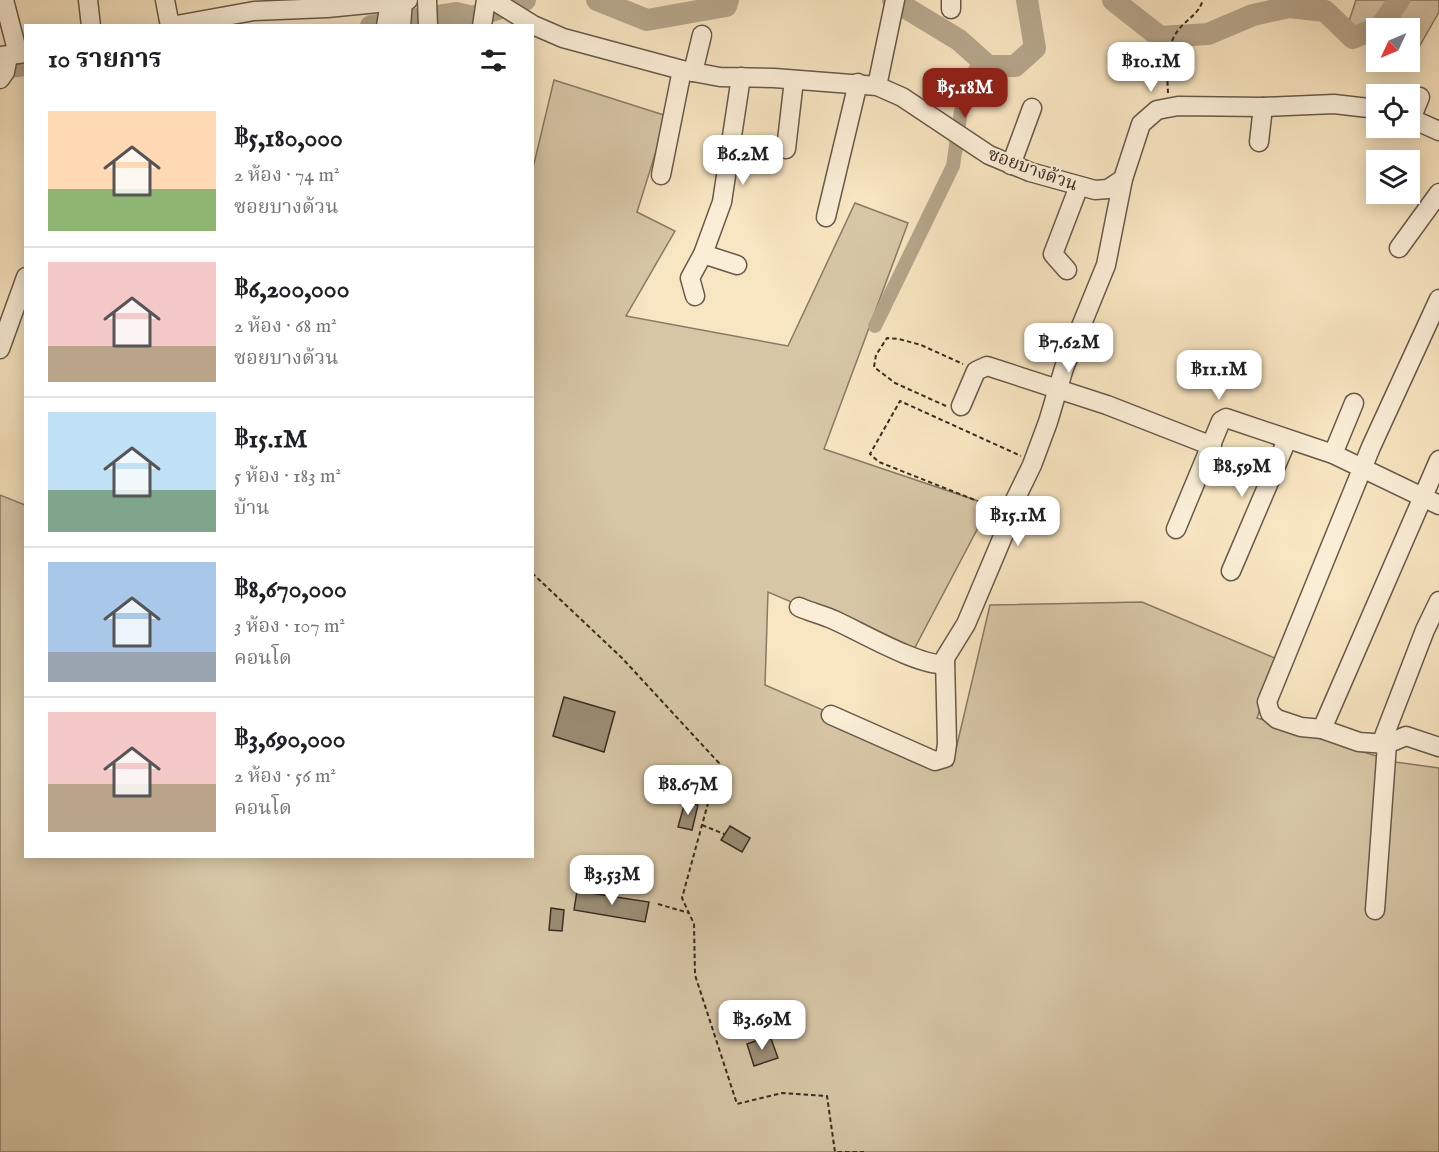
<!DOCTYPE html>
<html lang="th">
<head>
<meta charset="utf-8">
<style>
	body { margin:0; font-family:"IM FELL English","Noto Serif Thai",serif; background:#f2f2f2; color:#202124; height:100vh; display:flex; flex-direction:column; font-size:22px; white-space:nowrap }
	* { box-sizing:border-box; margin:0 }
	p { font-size:20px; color:#757577 }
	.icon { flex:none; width:33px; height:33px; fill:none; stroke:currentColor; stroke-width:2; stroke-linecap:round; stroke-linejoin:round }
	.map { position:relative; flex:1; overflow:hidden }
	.panel { position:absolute; left:24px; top:24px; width:510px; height:834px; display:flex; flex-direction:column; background:#fff; border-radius:0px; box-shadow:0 3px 15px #0003 }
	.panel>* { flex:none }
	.needle { width:39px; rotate:226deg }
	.buttons { position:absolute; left:1366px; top:18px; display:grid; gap:12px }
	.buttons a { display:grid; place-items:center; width:54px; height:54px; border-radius:0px; background:#fff; box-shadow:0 3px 15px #0003; font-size:30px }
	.price { position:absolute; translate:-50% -51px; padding:0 14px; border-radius:12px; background:#fff; color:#222; font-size:20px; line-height:39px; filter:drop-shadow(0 2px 3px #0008) }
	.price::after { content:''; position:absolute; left:50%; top:36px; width:18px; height:14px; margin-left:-9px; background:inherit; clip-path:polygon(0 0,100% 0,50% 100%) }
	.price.on { background:#8f2418; color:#fff }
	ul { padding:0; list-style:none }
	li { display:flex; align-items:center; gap:18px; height:150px; padding:0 24px }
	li+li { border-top:2px solid #e0e0e0 }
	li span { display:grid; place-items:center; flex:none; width:168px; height:120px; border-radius:0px; color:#555 }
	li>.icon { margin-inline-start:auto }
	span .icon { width:72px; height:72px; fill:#fffc; stroke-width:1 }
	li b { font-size:26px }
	h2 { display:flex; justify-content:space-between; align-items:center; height:72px; padding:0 24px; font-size:26px }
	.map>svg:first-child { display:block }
</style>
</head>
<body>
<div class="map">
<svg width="1439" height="1152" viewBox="0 0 1439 1152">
	<rect width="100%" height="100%" fill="#f8e5c1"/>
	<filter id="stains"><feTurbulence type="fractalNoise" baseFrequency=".00333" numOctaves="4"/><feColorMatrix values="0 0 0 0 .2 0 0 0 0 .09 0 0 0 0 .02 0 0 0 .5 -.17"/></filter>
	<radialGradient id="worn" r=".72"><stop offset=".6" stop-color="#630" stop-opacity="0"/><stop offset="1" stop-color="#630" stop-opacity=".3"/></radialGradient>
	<g fill="#d7c6a6" stroke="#877a64" stroke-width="1.5">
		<path d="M1356,0H1439V12L1407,68L1399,62H1410V28H1377V44L1349,21Z"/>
		<path d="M554,80L667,116L637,212L675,231L626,316L788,346L855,203L908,223L824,449L990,505L912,653L768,592L765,685L952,766L990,605L1142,602L1277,659L1257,718L1395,762L1439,768V1152H0V495L25,505L26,856H532V172Z"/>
	</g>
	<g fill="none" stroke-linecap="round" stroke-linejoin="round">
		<path stroke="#b6a68b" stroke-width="14" d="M875,326L953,166L964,90L981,59"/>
		<g stroke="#b6a68b" stroke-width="22">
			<path d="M597,0L647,20L726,6L728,0"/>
			<path d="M893,0L959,40L988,66H1015L1035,48L1027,0"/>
			<path d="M1113,0L1160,37L1208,34L1253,15L1289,7L1325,11L1353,38L1381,26L1399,0"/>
			<path d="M371,26L456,13L473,17L525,0"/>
			<path d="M0,68L26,65"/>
		</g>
	</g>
	<g fill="#9b8d74" stroke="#372d21" stroke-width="1.5">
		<path d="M564,697L615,712L604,752L553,736Z"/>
		<path d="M685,802L698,805L692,830L678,827Z"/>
		<path d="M730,826L750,838L742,852L721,840Z"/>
		<path d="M577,891L649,902L645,922L574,910Z"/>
		<path d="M551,908L564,910L562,931L549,930Z"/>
		<path d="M770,1036L778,1058L754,1066L747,1044Z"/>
	</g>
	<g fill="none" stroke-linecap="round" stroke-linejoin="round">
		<defs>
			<g id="minor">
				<path d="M4,0L18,54"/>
				<path d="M88,0L91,26"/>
				<path d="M165,0L170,26"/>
				<path d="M427,0L428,26"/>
				<path d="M493,0L533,25L563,38L682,70L720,77L774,78L877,86L902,97L989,155L1030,172L1095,190L1108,189L1123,179L1141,124L1157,110L1178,106L1263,107L1334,104L1377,109"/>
				<path d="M951,9V0"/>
				<path d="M171,26L254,11L327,8L408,0"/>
				<path d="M386,26L390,2"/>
				<path d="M401,26L403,1"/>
				<path d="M482,26L486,0"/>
				<path d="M0,56L26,53"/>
				<path d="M693,72L702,35"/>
				<path d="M0,79L5,72L8,56"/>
				<path d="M877,86L895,0"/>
				<path d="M1410,118L1439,131"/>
				<path d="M1411,119L1420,97"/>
				<path d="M1259,142L1263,107"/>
				<path d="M786,149L794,80"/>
				<path d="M1011,165L1032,108"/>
				<path d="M661,175L682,70"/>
				<path d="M826,217L858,83"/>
				<path d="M1399,248L1439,193"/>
				<path d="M703,254L737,265"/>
				<path d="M1067,270L1053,254L1079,186"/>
				<path d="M695,296L690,278L703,254L722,202L741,77"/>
				<path d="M1439,299L1371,447L1267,702L1270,713L1277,719L1301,727L1322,729L1359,742L1387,744L1406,736L1439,747"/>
				<path d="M0,349L26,277"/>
				<path d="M961,406L976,371L987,366L1107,405L1212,446"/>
				<path d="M1333,454L1354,403"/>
				<path d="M1176,529L1221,421L1226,418L1333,454L1439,505"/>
				<path d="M1231,571L1287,440"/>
				<path d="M799,607C810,612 823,615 834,620C859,631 920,667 945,664"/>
				<path d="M831,715L935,761L945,758L947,744L945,658L966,624L1009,522L1012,506L1032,465L1048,422L1064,368L1106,265L1123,179"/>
				<path d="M1322,729L1439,460"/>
				<path d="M1381,744L1425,630L1439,601"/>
				<path d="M1375,910L1387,744"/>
			</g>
		</defs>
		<use href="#minor" stroke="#675b49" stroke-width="21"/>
		<g stroke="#372d21" stroke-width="2" stroke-dasharray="4.5 3" stroke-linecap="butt">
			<path d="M1168,93C1167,72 1165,46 1179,29C1189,17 1198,15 1203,0"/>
			<path d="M946,406L895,383L874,367L876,355L887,338L899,339L921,345L963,364"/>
			<path d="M995,508L879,462L870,454L900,401L1021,456"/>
			<path d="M532,573L622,658L719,763L682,898L694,924L695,975L737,1104L782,1093L827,1096L835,1152H864"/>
			<path d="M702,825L724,834"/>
			<path d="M658,904L689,913"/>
		</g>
		<use href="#minor" stroke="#faeed7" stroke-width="18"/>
	</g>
	<g text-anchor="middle" stroke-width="4.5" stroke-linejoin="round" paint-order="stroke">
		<g font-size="18" fill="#372d21" stroke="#faeed7">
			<text transform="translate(1033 169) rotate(20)" y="6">ซอยบางด้วน</text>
		</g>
	</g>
	<rect width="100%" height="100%" filter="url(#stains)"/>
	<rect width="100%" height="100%" fill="url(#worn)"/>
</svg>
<div class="buttons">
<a><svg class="needle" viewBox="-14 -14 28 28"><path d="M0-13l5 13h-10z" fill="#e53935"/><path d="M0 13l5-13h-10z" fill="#757577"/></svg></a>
<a><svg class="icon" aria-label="locate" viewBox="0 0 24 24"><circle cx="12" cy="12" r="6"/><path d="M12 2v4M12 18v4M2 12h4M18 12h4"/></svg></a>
<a><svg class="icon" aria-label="layers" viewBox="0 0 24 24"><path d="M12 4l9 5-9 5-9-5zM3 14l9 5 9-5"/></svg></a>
</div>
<b class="price" style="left:1151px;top:93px">฿10.1M</b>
<b class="price on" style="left:965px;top:119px">฿5.18M</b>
<b class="price" style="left:743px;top:186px">฿6.2M</b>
<b class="price" style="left:1069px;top:374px">฿7.62M</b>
<b class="price" style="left:1219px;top:401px">฿11.1M</b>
<b class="price" style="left:1242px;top:498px">฿8.59M</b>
<b class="price" style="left:1018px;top:547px">฿15.1M</b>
<b class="price" style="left:688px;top:816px">฿8.67M</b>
<b class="price" style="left:612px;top:906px">฿3.53M</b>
<b class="price" style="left:762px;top:1051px">฿3.69M</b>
<section class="panel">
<h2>10 รายการ<svg class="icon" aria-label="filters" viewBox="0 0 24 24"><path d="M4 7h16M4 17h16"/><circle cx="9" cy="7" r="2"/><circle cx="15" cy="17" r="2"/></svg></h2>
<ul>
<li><span style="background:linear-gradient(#ffd9b3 65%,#8fb573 0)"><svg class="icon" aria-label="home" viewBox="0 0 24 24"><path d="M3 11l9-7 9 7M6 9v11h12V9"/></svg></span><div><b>฿5,180,000</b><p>2 ห้อง · 74 m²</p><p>ซอยบางด้วน</p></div></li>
<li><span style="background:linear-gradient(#f6c9c9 70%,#b9a48a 0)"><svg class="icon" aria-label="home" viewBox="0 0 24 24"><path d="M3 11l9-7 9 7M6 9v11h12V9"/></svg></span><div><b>฿6,200,000</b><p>2 ห้อง · 68 m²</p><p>ซอยบางด้วน</p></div></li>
<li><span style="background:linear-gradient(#bfe0f5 65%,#7fa58c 0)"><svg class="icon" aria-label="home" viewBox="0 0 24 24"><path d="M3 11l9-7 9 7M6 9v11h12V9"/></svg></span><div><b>฿15.1M</b><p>5 ห้อง · 183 m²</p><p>บ้าน</p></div></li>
<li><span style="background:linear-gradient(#a9c7e8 75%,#9aa5b1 0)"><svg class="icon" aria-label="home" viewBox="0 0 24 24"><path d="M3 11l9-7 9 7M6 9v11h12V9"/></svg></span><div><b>฿8,670,000</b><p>3 ห้อง · 107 m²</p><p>คอนโด</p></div></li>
<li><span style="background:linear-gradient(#f6c9c9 60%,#b9a48a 0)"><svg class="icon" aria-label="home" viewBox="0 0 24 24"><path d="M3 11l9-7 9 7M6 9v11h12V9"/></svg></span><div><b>฿3,690,000</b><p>2 ห้อง · 56 m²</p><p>คอนโด</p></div></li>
</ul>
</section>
</div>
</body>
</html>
